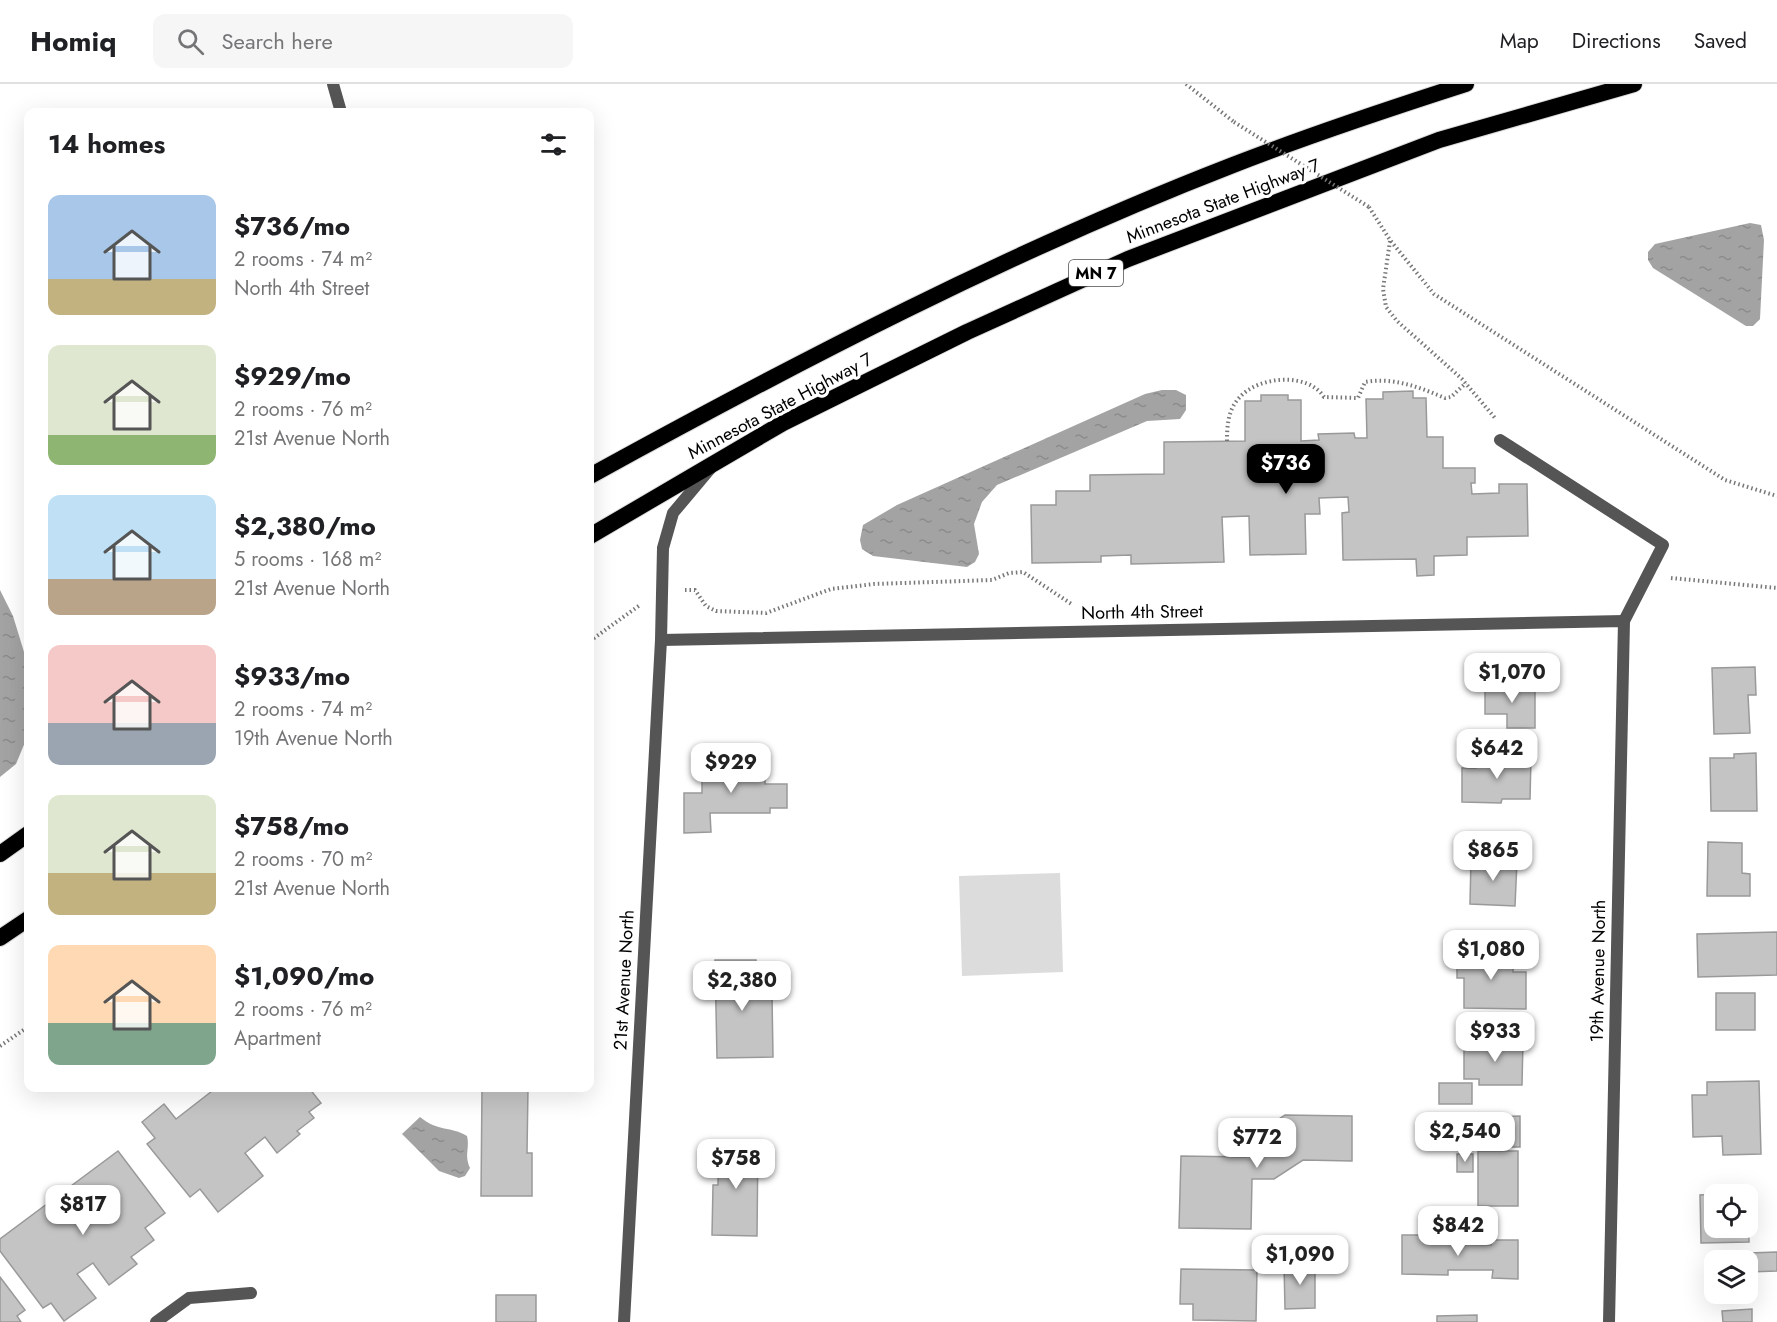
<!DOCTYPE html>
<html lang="en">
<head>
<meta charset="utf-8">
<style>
	body { margin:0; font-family:Jost,sans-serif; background:#f6f6f6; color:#202124; height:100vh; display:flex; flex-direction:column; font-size:22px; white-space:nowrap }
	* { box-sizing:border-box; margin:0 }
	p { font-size:20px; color:#757577 }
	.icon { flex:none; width:33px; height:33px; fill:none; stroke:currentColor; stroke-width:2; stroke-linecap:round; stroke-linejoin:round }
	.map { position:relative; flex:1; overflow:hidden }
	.panel { position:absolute; left:24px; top:24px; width:570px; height:984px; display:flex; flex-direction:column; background:#fff; border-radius:12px; box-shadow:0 6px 24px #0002 }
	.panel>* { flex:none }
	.tools { position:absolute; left:1704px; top:1100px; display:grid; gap:12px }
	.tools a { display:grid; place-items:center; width:54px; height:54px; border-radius:12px; background:#fff; box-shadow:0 6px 24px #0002; font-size:30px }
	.price { position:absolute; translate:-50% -51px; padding:0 14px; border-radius:12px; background:#fff; color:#222; font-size:20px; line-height:39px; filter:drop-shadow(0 2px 3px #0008) }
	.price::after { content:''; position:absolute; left:50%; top:36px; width:18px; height:14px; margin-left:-9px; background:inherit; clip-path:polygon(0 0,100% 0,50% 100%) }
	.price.current { background:#000; color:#fff }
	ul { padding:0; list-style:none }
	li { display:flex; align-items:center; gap:18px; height:150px; padding:0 24px }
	li span { display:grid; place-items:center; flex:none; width:168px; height:120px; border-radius:12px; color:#555 }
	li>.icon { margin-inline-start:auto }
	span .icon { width:72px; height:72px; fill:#fffc; stroke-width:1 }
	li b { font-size:26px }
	h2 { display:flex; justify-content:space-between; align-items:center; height:72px; padding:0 24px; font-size:26px }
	header { display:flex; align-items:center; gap:36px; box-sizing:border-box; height:84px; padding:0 30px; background:#fff; border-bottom:2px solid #e0e0e0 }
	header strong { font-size:28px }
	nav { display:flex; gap:33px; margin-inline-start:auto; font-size:21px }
	.search { width:420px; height:54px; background:#f6f6f6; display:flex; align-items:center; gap:15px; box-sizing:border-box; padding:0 21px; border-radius:12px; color:#757577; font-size:22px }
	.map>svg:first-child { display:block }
</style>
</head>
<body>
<header>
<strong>Homiq</strong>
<div class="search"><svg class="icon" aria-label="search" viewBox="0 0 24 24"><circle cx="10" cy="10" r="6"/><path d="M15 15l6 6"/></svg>Search here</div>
<nav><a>Map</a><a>Directions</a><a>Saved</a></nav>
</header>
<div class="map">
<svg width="1777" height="1238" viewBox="0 0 1777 1238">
	<defs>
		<pattern id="water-ripples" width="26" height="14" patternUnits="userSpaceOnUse" patternTransform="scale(1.5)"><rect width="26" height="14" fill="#a3a3a3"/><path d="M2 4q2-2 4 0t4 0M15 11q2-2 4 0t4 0" fill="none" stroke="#8b8b8b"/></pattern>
	</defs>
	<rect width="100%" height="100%" fill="#fff"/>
	<path fill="#dcdcdc" d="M1060,789L1063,888L962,892L959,792Z"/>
	<g fill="url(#water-ripples)">
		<path d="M1750,139L1761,141L1764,156L1760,235L1753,242H1746L1653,184L1648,176V168L1655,160Z"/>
		<path d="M1162,306H1176L1186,311V326L1180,335L1147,337L997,401L982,418L974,440L979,470L975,478L967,483L873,472L862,465L860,456L863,441L897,421L1145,310Z"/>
		<path d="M0,506L13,532L28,581V651L16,680L0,693Z"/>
		<path d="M420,1033C438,1048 451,1042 467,1052C470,1065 464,1070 470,1084L465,1092L459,1094L439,1087L402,1050Z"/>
	</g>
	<g fill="#c4c4c4" stroke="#999" stroke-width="1.5">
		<path d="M1413,307V314H1426L1427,353H1443V384H1475V399H1471L1472,410L1499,409V400H1527L1528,452L1467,453V471L1434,472V491L1417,492L1416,475L1343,476L1342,429L1349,428L1348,413L1319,414L1320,430H1305L1306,470L1250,471L1249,432L1222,433L1224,478L1131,480V471L1101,472V478L1032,479L1031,421H1056V407H1090V391L1164,390V358L1245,357V317H1261V311H1288V316H1301V357L1319,356L1318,350L1354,349L1355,354H1367L1366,315H1383V308Z"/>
		<path d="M1755,583L1756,611H1748L1750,649L1714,650L1712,584Z"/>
		<path d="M1485,601H1535V644H1507V630H1485Z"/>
		<path d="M1756,669L1757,727H1711L1710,674H1734V670Z"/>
		<path d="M1476,673L1531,674L1530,715H1502L1501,719L1462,718V684H1476Z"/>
		<path d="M765,679V700H787V724H770V729H710L711,748L684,749V709H702V680Z"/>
		<path d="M1708,758L1742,759V789L1750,790V812H1707Z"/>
		<path d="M1471,775L1517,777L1515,822L1470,820Z"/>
		<path d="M1777,848V891L1698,893L1697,850Z"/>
		<path d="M1457,868L1513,869V888H1526V925L1464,924V894H1457Z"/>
		<path d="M715,876H756L757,911H772L773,973L717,974Z"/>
		<rect x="1716" y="909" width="39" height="37"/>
		<path d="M1480,957H1523L1522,1001H1479V995H1464V965H1480Z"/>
		<path d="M1759,997L1761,1070L1723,1071L1722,1052L1693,1053L1692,1011H1707V998Z"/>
		<rect x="1439" y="999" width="33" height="21"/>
		<path d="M216,1004H309L321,1019L309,1028L314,1034L297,1047L300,1050L277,1069L265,1053L245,1069L263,1092L218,1128L200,1105L190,1113L147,1060L155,1054L142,1038L164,1020L176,1035Z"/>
		<path d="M482,1004H528L527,1069H532V1112H481Z"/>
		<path d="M1285,1031L1352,1032V1077L1303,1076L1274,1095H1252L1251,1145L1179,1144L1181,1072L1246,1073V1057Z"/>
		<path d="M1520,1032V1063H1487L1486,1033Z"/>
		<path d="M719,1057H758L757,1152L712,1151L713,1101H718Z"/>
		<path d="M118,1067L165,1129L145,1144L154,1156L131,1173L137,1180L109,1201L93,1179L77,1190L96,1214L64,1237L51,1219L43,1224L0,1167V1155Z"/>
		<rect x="1478" y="1067" width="40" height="55"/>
		<rect x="1457" y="1070" width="16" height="18"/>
		<path d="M1714,1110V1143H1748V1110H1736H1748L1749,1158L1701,1159L1700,1111Z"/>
		<path d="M1402,1151H1447V1160L1491,1161V1156H1518V1195L1492,1194L1493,1186H1448V1191L1402,1190Z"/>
		<path d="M1777,1168V1187L1749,1188V1169Z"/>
		<path d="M1284,1180H1315V1224L1285,1225Z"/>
		<path d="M1181,1185L1257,1186L1256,1237L1193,1236V1220H1180Z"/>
		<path d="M0,1193L25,1226L17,1232L21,1238H0Z"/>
		<rect x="496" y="1211" width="40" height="27"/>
		<path d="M1752,1225V1238H1723L1722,1227Z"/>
		<path d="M1477,1231V1238H1437V1232Z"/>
	</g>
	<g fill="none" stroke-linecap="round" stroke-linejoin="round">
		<defs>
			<g id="trunk">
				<path d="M590,392C799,277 1011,167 1233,81C1310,51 1388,25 1466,0"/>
				<path d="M590,452L783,339L967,248L1128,175L1439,56L1634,0"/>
				<path d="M0,770L28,750"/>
				<path d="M0,854L28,835"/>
			</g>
		</defs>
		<use href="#trunk" stroke="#dbdbdb" stroke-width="18"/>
		<g stroke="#777" stroke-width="4" stroke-dasharray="1.5 3" stroke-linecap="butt">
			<path d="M1186,0L1234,38"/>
			<path d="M1369,123L1390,156L1434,210L1725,396L1777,412"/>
			<path d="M1390,157L1383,205L1386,223L1397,237L1462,295L1495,334"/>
			<path d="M1227,357C1227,342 1228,325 1240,313C1259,292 1308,288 1324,313L1358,314L1365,298C1393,293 1419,303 1445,314L1451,313L1466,299"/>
			<path d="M1671,494L1777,504"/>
			<path d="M685,506H695L706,522L716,527L766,529L831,505L874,500L992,496L1009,489L1023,488L1073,521"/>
			<path d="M590,557L640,521"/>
			<path d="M0,962L28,943"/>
		</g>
		<path stroke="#555" stroke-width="12" d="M1500,356L1663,461L1624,537"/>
		<g stroke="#555" stroke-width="12">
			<path d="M333,0L341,28"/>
			<path d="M661,556L1624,537L1609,1238"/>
			<path d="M156,1238L189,1214L251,1209"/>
			<path d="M624,1238L661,556L663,464L673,429L710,385"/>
		</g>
		<use href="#trunk" stroke="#000" stroke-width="16"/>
		<path stroke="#777" stroke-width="4" stroke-dasharray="1.5 3" stroke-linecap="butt" d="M1234,38L1369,123"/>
	</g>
	<g text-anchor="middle" stroke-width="6" stroke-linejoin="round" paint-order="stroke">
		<rect fill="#fff" stroke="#4c4c4c" stroke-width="1.5" x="1069" y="176" width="54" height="26" rx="4.5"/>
		<g font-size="16" font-weight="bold" fill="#000">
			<text x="1096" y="195">MN 7</text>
		</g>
		<g font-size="18" fill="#000" stroke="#fff">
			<text transform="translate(1223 117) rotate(-21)" y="6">Minnesota State Highway 7</text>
			<text transform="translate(780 322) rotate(-28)" y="6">Minnesota State Highway 7</text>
			<text transform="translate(1142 528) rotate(-1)" y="6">North 4th Street</text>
			<text transform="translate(1598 887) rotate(-89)" y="6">19th Avenue North</text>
			<text transform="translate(624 896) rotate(-87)" y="6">21st Avenue North</text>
		</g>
	</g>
</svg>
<div class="tools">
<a><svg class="icon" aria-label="locate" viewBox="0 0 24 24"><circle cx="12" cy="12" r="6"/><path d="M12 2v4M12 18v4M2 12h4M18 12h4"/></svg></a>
<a><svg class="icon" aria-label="layers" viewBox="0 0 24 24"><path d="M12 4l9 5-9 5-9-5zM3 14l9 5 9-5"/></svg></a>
</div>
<b class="price current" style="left:1286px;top:411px">$736</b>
<b class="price" style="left:1512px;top:620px">$1,070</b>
<b class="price" style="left:1497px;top:696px">$642</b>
<b class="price" style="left:731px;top:710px">$929</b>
<b class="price" style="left:1493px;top:798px">$865</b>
<b class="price" style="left:1491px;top:897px">$1,080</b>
<b class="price" style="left:742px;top:928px">$2,380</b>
<b class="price" style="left:1495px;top:979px">$933</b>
<b class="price" style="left:1465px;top:1079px">$2,540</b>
<b class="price" style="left:1257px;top:1085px">$772</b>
<b class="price" style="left:736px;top:1106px">$758</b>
<b class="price" style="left:83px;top:1152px">$817</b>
<b class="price" style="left:1458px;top:1173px">$842</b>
<b class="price" style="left:1300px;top:1202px">$1,090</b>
<section class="panel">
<h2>14 homes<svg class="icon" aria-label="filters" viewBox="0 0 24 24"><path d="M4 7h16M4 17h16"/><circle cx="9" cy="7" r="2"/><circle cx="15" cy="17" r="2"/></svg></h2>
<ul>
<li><span style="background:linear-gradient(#a9c7e8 70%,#c2b280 0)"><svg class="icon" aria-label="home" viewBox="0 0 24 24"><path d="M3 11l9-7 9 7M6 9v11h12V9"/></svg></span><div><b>$736/mo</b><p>2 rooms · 74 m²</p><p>North 4th Street</p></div></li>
<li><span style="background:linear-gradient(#dfe7d0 75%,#8fb573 0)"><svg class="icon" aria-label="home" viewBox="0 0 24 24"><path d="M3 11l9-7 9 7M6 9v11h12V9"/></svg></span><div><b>$929/mo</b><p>2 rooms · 76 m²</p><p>21st Avenue North</p></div></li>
<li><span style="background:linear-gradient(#bfe0f5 70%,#b9a48a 0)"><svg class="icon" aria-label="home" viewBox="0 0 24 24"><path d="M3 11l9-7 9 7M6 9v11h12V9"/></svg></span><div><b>$2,380/mo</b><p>5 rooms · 168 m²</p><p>21st Avenue North</p></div></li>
<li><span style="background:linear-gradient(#f6c9c9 65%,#9aa5b1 0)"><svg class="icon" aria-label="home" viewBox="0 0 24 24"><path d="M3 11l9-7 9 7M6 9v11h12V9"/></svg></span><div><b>$933/mo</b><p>2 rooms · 74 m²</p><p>19th Avenue North</p></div></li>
<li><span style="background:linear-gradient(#dfe7d0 65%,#c2b280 0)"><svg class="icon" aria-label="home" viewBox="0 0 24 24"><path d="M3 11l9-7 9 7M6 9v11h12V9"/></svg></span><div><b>$758/mo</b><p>2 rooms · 70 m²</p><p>21st Avenue North</p></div></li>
<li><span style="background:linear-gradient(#ffd9b3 65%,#7fa58c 0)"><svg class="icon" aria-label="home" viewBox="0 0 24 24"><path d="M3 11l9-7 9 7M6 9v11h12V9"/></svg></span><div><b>$1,090/mo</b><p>2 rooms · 76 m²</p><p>Apartment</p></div></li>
</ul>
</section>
</div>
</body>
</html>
